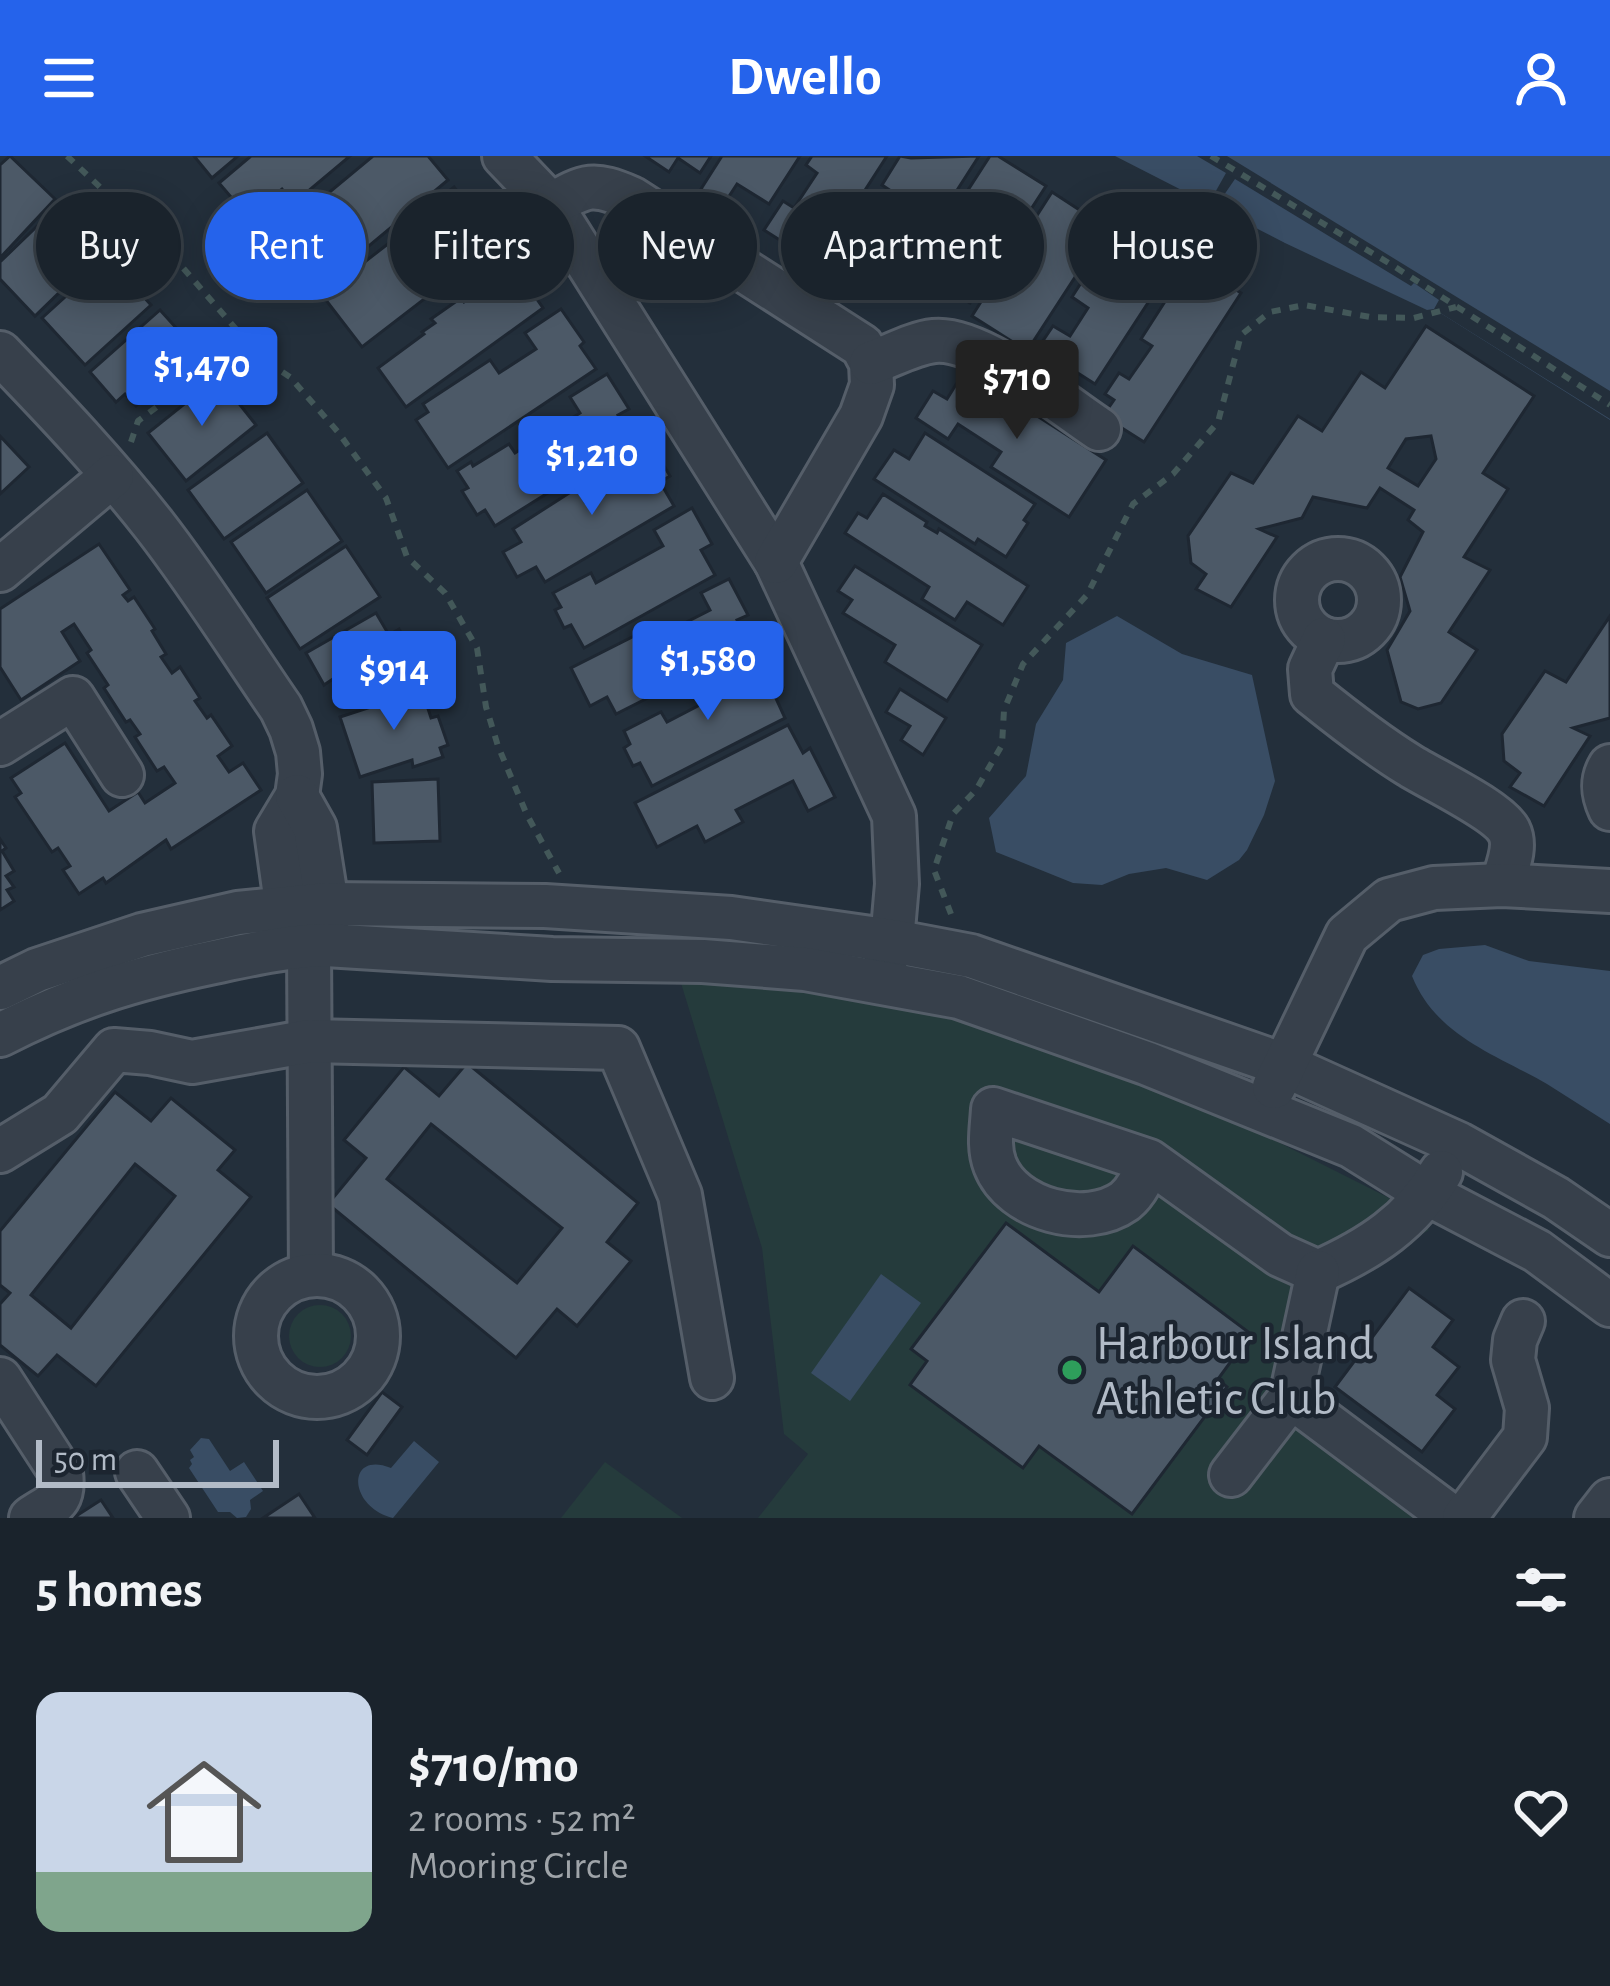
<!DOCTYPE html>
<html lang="en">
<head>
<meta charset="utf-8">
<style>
	body { margin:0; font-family:"Alegreya Sans",sans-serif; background:#232b34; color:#f1f3f6; height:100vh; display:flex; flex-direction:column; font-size:45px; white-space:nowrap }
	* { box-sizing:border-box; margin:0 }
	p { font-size:39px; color:#9fa4a9 }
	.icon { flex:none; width:66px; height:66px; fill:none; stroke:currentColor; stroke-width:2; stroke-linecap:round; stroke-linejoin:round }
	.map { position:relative; height:1362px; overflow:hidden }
	.side { display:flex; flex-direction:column; background:#1a232c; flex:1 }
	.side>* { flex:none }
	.guide { position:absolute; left:36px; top:36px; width:1539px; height:108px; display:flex; gap:24px }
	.scale { position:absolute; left:36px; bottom:30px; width:243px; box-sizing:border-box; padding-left:12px; border:6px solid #b2bbc7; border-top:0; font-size:33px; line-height:42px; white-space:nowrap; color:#b2bbc7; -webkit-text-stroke:9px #1c2530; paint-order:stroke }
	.price { position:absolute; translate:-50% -102px; padding:0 27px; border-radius:12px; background:#2563eb; color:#fff; font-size:39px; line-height:78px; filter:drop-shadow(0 3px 6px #0008) }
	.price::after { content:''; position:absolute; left:50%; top:72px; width:36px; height:27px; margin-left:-18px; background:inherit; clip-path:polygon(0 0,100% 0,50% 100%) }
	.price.selected { background:#222; color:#fff }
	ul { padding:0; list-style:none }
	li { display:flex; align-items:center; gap:36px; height:300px; padding:0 36px }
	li+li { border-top:3px solid #384048 }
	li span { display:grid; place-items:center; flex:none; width:336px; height:240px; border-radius:24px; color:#555 }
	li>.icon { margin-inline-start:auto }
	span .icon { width:144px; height:144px; fill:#fffc; stroke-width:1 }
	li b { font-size:51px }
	h2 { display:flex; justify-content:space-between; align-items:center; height:144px; padding:0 36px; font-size:51px }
	.chip { padding:0 42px; border-radius:54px; background:#1a232c; box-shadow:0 6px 30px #0003,0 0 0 3px #384048; font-size:42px; line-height:108px }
	.chip.selected { background:#2563eb; color:#fff }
	header { display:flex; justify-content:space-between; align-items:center; height:156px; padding:0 36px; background:#2563eb; color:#fff; font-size:54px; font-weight:600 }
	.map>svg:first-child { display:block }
</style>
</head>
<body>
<header><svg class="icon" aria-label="menu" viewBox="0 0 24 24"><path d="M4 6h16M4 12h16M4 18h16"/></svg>Dwello<svg class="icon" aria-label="person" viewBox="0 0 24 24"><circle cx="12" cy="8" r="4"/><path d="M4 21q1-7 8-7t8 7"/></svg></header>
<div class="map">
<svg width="1610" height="1362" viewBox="0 0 1610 1362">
	<rect width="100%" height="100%" fill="#232f3b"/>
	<g fill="#253b3c">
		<path d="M681,827L822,830L954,853L1189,941L1399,1047L1429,1074L1344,1126L1336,1138L1314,1223L1322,1240L1488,1362H758L808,1298L784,1278L762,1092Z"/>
		<circle cx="320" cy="1180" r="31"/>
		<path d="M605,1306L682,1362H561Z"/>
	</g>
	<g fill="#394d64">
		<path d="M1115,0H1610V264L1434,153L1427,154L1285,87Z"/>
		<path d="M1117,460L1182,498L1252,519L1275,625L1264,659L1247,694L1239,704L1207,724L1166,712L1129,718L1102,729L1073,727L996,696L989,662L1026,620L1036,568L1063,524L1066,487Z"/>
		<path d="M1485,789L1529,805L1610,815V968C1589,955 1568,941 1547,928C1495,898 1436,880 1412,820L1423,799L1439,793Z"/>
		<path d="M881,1118L921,1147L850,1245L811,1217Z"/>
		<path d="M201,1282L209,1283L230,1315L244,1306L263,1335L250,1344L251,1353L246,1361L237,1362L230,1356H218L189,1312L192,1308L190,1304L194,1301L190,1294Z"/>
		<path d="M414,1285L439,1306L393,1362C348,1351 346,1294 391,1312Z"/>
	</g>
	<path fill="#232f3b" d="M1197,0H1227L1610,235V263L1434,153L1439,144L1414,127L1411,130L1235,23L1215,52L1208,49L1226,17Z"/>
	<g fill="#4c5967" stroke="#1e2732" stroke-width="3" fill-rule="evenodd">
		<path d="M10,0L55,43L0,102V9Z"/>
		<path d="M194,0H238L212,22Z"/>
		<path d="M251,0H350L294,47L282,33L248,61L219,27Z"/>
		<path d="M373,0H428L448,24L334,119L313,93L300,104L279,78Z"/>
		<path d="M645,0H711L700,17L678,2L669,16Z"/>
		<path d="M722,0H800L769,48L737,28L724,48L701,33Z"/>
		<path d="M812,0H887L829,90L798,69L786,88L764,74L783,45L794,52L817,17L806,9Z"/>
		<path d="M900,0L911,2L979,0L891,137L867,121L858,134L827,113L851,76L860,82L891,35L882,29Z"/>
		<path d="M990,0H998L1046,30L970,147L947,133L939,144L909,125L929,93L944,103L964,71L950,62Z"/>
		<path d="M454,31L464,44L471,38L488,60L481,65L497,87L362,191L322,139L393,84L400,94L442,61L432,48Z"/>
		<path d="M1052,36L1107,72L1027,195L972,160L991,130L1007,140L1026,110L1011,100Z"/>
		<path d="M59,49L103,94L35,160L0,123V106Z"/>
		<path d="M1113,77L1170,113L1095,228L1073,214L1068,220L1034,198L1053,170L1070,180L1088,152L1072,141Z"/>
		<path d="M509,92L533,125L527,129L543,152L406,251L378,212L424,178L422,176L435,167L431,163L461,142L464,146L484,132L474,117Z"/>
		<path d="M108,102L151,149L85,209L42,162Z"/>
		<path d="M1191,105L1241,137L1144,286L1103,260L1114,244L1105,238L1119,217L1129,223L1152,190L1141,183Z"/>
		<path d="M561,153L584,186L580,190L596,213L448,312L416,264L428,256L423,248L490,204L499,217L536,193L525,177Z"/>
		<path d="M160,154L197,195L136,250L125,238L116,246L90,216Z"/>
		<path d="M1426,170L1534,240L1483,317L1508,333L1464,401L1490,414L1449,476L1477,494L1441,547L1418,553L1401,546L1387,494L1410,455L1400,421L1423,376L1408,364L1414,354L1380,332L1367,352L1313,341L1302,362L1259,373L1277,381L1231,451L1196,433L1206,418L1191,407L1188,380L1231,317L1253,327L1298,260L1322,275L1361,216L1385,232ZM1431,280L1436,303L1418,330L1388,312L1406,283Z"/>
		<path d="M965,214L1106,304L1069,361L991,311L1001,296L958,268L948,283L916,262L933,235L947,243Z"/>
		<path d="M607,218L629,253L618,259L634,283L495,370L485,354L477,359L462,335L468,332L457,315L471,306L473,310L509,288L515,297L580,257L570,241Z"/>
		<path d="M218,221L256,269L186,325L148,277Z"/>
		<path d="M267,277L303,327L224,383L188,334Z"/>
		<path d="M925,277L1035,348L1024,364L1028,367L1006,401L978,383L975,388L874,323L894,294L909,303Z"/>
		<path d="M0,280L29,311L0,338Z"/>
		<path d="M649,285L670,320L660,326L674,350L545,426L536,411L517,421L503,396L521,386L513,373L577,332L585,346L628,321L618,303Z"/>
		<path d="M307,334L342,385L266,437L231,386Z"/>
		<path d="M883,338L927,366L925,370L937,377L939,373L1028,430L1003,469L967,446L955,464L922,443L929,431L845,377L858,357L867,362Z"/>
		<path d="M692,352L712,388L701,394L715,419L584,492L571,469L564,472L555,454L561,451L553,437L591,417L596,427L663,390L654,374Z"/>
		<path d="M99,388L130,434L123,439L128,445L134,441L155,473L152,475L166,498L161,501L172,517L180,511L200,542L195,545L207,562L211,559L232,590L218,600L229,616L243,607L261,634L171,693L166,684L106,727L103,722L79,738L63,714L70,710L58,692L52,696L15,641L21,637L11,622L65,587L109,655L138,636L145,647L175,627L164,611L157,615L135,581L140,578L130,564L126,566L104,532L108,529L87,497L91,494L74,468L62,476L80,505L21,544L0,511V453Z"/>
		<path d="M346,390L380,441L300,493L267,442Z"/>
		<path d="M855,410L982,489L947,545L885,506L895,489L843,457L852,444L838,435Z"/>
		<path d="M729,423L748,459L737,464L750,490L616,558L607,541L590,550L571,512L660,467L665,477L710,454L701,437Z"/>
		<path d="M376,457L389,479L399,473L416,504L346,545L333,523L324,529L306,497Z"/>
		<path d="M1610,460V562L1573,572L1590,580L1544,650L1510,631L1520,617L1504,605L1502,578L1545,515L1566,526Z"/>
		<path d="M765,495L783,531L773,536L785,562L652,630L640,607L633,610L624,592L630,588L624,575L661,556L667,566L734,531L726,515Z"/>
		<path d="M900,533L946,562L923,599L901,584L910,570L886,556Z"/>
		<path d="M422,534L431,562L438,560L448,589L440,592L443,601L413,611L412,604L360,621L340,561L371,551L370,544L397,535L400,542Z"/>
		<path d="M788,569L803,597L810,592L835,641L808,655L793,625L736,654L743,666L705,686L697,670L657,691L635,647Z"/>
		<path d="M438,623L440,685L374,687L372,626Z"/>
		<path d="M0,683L6,692L2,695L14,715L6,720L14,731L7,734L14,745L0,754Z"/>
		<path d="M467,907L638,1047L607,1086L631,1105L577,1170L557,1153L516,1202L328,1048L366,1002L344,984L404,911L439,940ZM431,968L562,1072L517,1127L387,1023Z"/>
		<path d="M115,936L151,965L171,942L235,994L218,1014L251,1041L96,1230L57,1199L38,1220L0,1189V1148L10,1137L0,1129V1075ZM135,1008L175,1040L71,1172L31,1139Z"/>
		<path d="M1006,1067L1099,1136L1133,1090L1251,1178L1218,1223L1227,1231L1132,1358L1039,1290L1023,1312L910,1229L927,1205L911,1193Z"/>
		<path d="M1409,1132L1453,1164L1433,1191L1459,1211L1437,1239L1455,1253L1422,1296L1335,1231Z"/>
		<path d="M382,1236L402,1251L367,1299L347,1284Z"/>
		<path d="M299,1338L315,1362H263Z"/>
		<path d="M101,1344L113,1362H73Z"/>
	</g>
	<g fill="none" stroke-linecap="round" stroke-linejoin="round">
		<defs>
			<g id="minor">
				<path d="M504,0L551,49L776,406L894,660L897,728L892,785L885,807"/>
				<path d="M551,49C587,28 593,26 631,42L862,190L871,207L872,229L861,260L776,406"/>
				<path d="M0,197C53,252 107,309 154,369C200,428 239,491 281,552L291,573L298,596L300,618L297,640L276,675L290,776"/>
				<path d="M871,207C891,200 914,187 934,185C979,180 1061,248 1099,273"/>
				<circle cx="1338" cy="444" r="41"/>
				<path d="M0,414L112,320"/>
				<path d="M1324,483L1310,513L1312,538C1343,563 1375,588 1409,609C1431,623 1498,654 1509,675C1517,691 1507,712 1502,729"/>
				<path d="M0,588L73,542L122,619"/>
				<path d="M1610,610C1601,625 1603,638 1610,653"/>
				<path d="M297,640L315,672L327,748V777"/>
				<path d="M309,790L311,1119"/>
				<path d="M0,832L37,814L142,779L238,757L327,748L545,750L731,762L892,785L971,800L1284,909L1459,988L1556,1042L1610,1079"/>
				<path d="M0,879C74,841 133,823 214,806C252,798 288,790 326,789L552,803L703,805L805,813L959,841L1146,907L1351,990L1428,1038L1537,1095L1610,1149"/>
				<path d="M1274,931L1347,779L1389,744L1434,732L1502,729L1610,735"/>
				<path d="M0,995L60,958L114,894L150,897L192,906L310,885L618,892L680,1039L712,1222"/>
				<path d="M1149,1005C1143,1020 1138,1034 1125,1045C1086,1073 1012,1054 995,1009C988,991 992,972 993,953L1149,1005L1280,1099L1318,1116C1370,1093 1412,1066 1441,1016"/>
				<circle cx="317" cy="1180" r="61"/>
				<path d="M0,1223L61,1317C65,1347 53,1347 31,1362"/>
				<path d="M1291,1241L1453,1362"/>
				<path d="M137,1316L168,1362"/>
				<path d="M1231,1319L1291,1241L1318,1116"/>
				<path d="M1464,1362L1525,1281L1527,1252L1513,1204L1515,1184L1523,1165"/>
				<path d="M1596,1362L1610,1344"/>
			</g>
		</defs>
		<use href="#minor" stroke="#555e69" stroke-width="48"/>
		<g stroke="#435859" stroke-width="6" stroke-dasharray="9 9" stroke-linecap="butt">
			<path d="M67,0L171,98L261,202L290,221L338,276L386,342L407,401L445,437L477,492L486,551L498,590L527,659L559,717"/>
			<path d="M1211,0L1392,109L1610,249"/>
			<path d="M131,286L138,265L182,232L195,215L221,203L245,184"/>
			<path d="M951,758L934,714L953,658L976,634L1002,589L1004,554L1023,508L1087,439L1133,348L1173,318L1218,266L1241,179L1270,156L1304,149L1370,161L1414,162L1456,151"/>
		</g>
		<use href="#minor" stroke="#37404b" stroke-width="42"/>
	</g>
	<circle fill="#2e9e5b" stroke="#1c2530" stroke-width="4.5" cx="1072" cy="1214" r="12"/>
	<g text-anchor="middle" stroke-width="9" stroke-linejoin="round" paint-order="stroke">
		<g font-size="48" fill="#b2bbc7" stroke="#1c2530" text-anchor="start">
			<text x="1096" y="1203">Harbour Island<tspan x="1096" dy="55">Athletic Club</tspan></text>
		</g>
	</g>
</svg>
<div class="scale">50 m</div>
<b class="price" style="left:202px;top:273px">$1,470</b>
<b class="price selected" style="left:1017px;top:286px">$710</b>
<b class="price" style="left:592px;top:362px">$1,210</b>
<b class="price" style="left:708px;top:567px">$1,580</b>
<b class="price" style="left:394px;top:577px">$914</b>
<div class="guide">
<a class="chip">Buy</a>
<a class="chip selected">Rent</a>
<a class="chip">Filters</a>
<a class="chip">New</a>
<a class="chip">Apartment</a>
<a class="chip">House</a>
</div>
</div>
<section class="side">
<h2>5 homes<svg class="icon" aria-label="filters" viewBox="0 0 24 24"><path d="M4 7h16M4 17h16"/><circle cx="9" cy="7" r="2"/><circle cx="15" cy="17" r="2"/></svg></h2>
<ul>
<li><span style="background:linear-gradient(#c9d6e8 75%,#7fa58c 0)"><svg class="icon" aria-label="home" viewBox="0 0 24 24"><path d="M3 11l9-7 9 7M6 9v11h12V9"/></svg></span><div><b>$710/mo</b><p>2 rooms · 52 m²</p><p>Mooring Circle</p></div><svg class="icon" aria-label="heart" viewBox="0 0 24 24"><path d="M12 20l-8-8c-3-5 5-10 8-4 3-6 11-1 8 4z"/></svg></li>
</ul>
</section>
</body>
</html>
